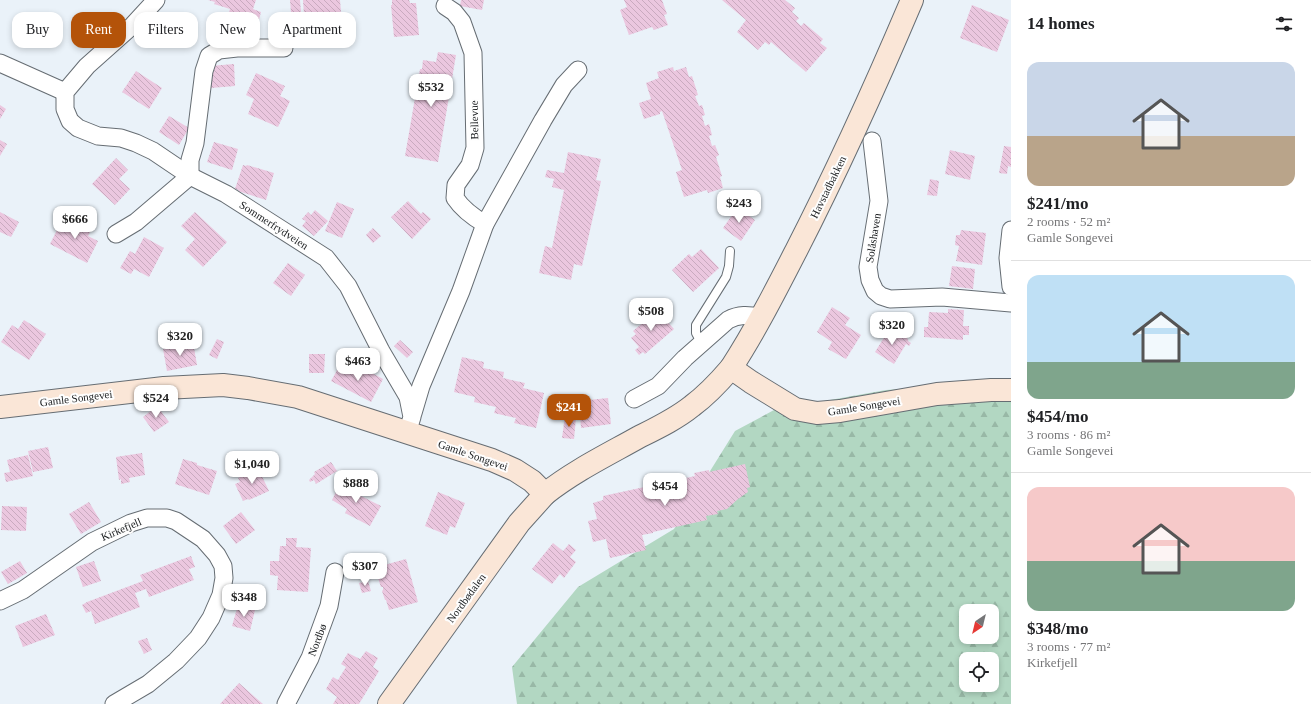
<!DOCTYPE html>
<html lang="en">
<head>
<meta charset="utf-8">
<style>
	body { margin:0; font-family:Georgia,serif; background:#f6f6f6; color:#202124; height:100vh; display:flex; flex-direction:column; font-size:15px; white-space:nowrap }
	* { box-sizing:border-box; margin:0 }
	p { font-size:13px; color:#757577 }
	.icon { flex:none; width:22px; height:22px; fill:none; stroke:currentColor; stroke-width:2; stroke-linecap:round; stroke-linejoin:round }
	.map { position:relative; flex:1; overflow:hidden }
	.side { display:flex; flex-direction:column; background:#fff; width:300px }
	.side>* { flex:none }
	.guide { position:absolute; left:12px; top:12px; width:380px; height:36px; display:flex; gap:8px }
	.needle { width:26px; rotate:215deg }
	.controls { position:absolute; left:959px; top:604px; display:grid; gap:8px }
	.controls a { display:grid; place-items:center; width:40px; height:40px; border-radius:8px; background:#fff; box-shadow:0 2px 6px #0003; font-size:20px }
	.price { position:absolute; translate:-50% -34px; padding:0 9px; border-radius:8px; background:#fff; color:#222; font-size:13px; line-height:26px; filter:drop-shadow(0 1px 2px #0008) }
	.price::after { content:''; position:absolute; left:50%; top:24px; width:12px; height:9px; margin-left:-6px; background:inherit; clip-path:polygon(0 0,100% 0,50% 100%) }
	.price.active { background:#b45309; color:#fff }
	ul { padding:0; list-style:none }
	li { display:grid; align-content:center; gap:8px; height:212px; padding:0 16px }
	li+li { border-top:1px solid #e0e0e0 }
	li span { display:grid; place-items:center; height:124px; border-radius:12px; color:#555 }
	li>.icon { margin-inline-start:auto }
	span .icon { width:72px; height:72px; fill:#fffc; stroke-width:1 }
	li b { font-size:17px }
	h2 { display:flex; justify-content:space-between; align-items:center; height:48px; padding:0 16px; font-size:17px }
	.pill { padding:0 14px; border-radius:12px; background:#fff; box-shadow:0 2px 6px #0003; font-size:14px; line-height:36px }
	.pill.active { background:#b45309; color:#fff }
	main { display:flex; flex:1; min-height:0 }
	.map>svg:first-child { display:block }
</style>
</head>
<body>
<main>
<div class="map">
<svg width="1011" height="704" viewBox="0 0 1011 704">
	<defs>
		<pattern id="forest-firs" width="22" height="20" patternUnits="userSpaceOnUse"><rect width="22" height="20" fill="#b2d7c2"/><path d="M5 1l3.5 6h-7zM16 11l3.5 6h-7z" fill="#98b8a6"/></pattern>
		<pattern id="building-back-hatch" width="6" height="6" patternUnits="userSpaceOnUse"><rect width="6" height="6" fill="#ebc7df"/><path d="M-1 5l2 2M0 0l6 6M5-1l2 2" fill="none" stroke="#c9aabf"/></pattern>
	</defs>
	<rect width="100%" height="100%" fill="#eaf2f9"/>
	<path fill="url(#forest-firs)" fill-rule="evenodd" d="M1011,381V704H517L512,667L578,587L674,529L735,431L774,410L886,390ZM966,611H992V637H966ZM966,659H992V685H966Z"/>
	<g fill="url(#building-back-hatch)">
		<path d="M208,0H256L253,9L261,12L256,31L234,24L233,28L225,26L230,9L214,4L215,2Z"/>
		<path d="M290,0H300L301,12L291,13Z"/>
		<path d="M303,0H340L341,12L304,15Z"/>
		<path d="M392,0H409L410,3H416L419,35L394,37L391,5H392Z"/>
		<path d="M461,0H484L482,10L460,6Z"/>
		<path d="M624,0H662L667,14L664,15L668,25L654,30L652,27L629,35L620,10L627,7Z"/>
		<path d="M722,0H785L795,8L792,12L799,18L796,21L801,26L804,23L823,39L820,43L827,48L806,72L771,42L769,45L765,42L758,50L737,32L746,20Z"/>
		<path d="M972,5L1009,20L997,52L960,38Z"/>
		<path d="M348,13L349,34L323,36L322,15Z"/>
		<path d="M438,52L456,55L438,162L405,156L420,69H422L423,60L436,62Z"/>
		<path d="M234,64L235,86L211,88L210,66Z"/>
		<path d="M673,67L674,71L686,67L689,77L692,76L698,95L695,96L699,106L702,105L705,115L702,116L705,126L709,124L712,135L709,136L712,146L715,145L719,155L716,157L722,176L720,177L723,188L708,193L707,190L684,197L676,172L682,170L662,111L660,112V114L644,119L639,103L651,99L646,83L659,78L657,72Z"/>
		<path d="M136,71L162,88L149,109L122,92Z"/>
		<path d="M256,73L285,86L280,96L290,101L278,127L248,114L254,99L246,95Z"/>
		<path d="M0,105L6,109L0,119Z"/>
		<path d="M169,116L189,128L179,145L159,132Z"/>
		<path d="M0,140L7,144L0,156Z"/>
		<path d="M214,142L238,149L232,170L207,162Z"/>
		<path d="M1004,146L1011,147V167L1008,166L1007,174L999,173Z"/>
		<path d="M950,150L975,156L970,180L945,174Z"/>
		<path d="M568,152L601,159L596,180L601,181L582,266L574,264L571,280L539,273L545,246L552,248L564,190L552,187L554,179L545,177L547,170L564,173Z"/>
		<path d="M116,158L128,170L119,179L130,189L115,205L92,184Z"/>
		<path d="M243,165L246,166L247,165L274,173L266,200L238,191L239,190L235,189Z"/>
		<path d="M930,179L939,181L937,196L927,195Z"/>
		<path d="M408,201L421,214L423,212L431,219L412,239L391,217Z"/>
		<path d="M337,202L354,209L342,238L325,231Z"/>
		<path d="M737,208L755,220L741,241L723,228Z"/>
		<path d="M315,210L328,221L314,236L302,226L306,221L302,219L308,212L311,215Z"/>
		<path d="M0,212L19,222L11,237L0,232Z"/>
		<path d="M195,212L227,242L203,267L185,250L195,239L181,226Z"/>
		<path d="M75,220L92,228L88,236L98,241L87,263L50,244L61,222L71,227Z"/>
		<path d="M373,228L381,236L373,243L366,235Z"/>
		<path d="M961,230L986,233L982,265L956,261L959,246L955,245L956,235H960Z"/>
		<path d="M144,237L164,248L149,277L134,269L131,274L120,268L130,251L135,254Z"/>
		<path d="M701,249L719,268L693,292L672,270L689,254L692,257Z"/>
		<path d="M288,263L305,275L291,296L273,283Z"/>
		<path d="M952,266L975,269L973,289L949,286Z"/>
		<path d="M832,307L850,318L845,325L861,335L846,359L828,349L832,342L817,332Z"/>
		<path d="M656,309L674,329L645,354L643,352L639,355L635,350L639,347L631,338L636,334L633,331L645,321L644,319Z"/>
		<path d="M948,309L964,310L963,326H969V335H963V340L924,337V327H928L929,312L948,313Z"/>
		<path d="M24,320L46,334L29,360L1,342L12,325L18,329Z"/>
		<path d="M890,328L908,339V341L911,343L909,346L906,344L894,364L875,352Z"/>
		<path d="M217,339L224,342L217,359L209,355Z"/>
		<path d="M400,340L413,352L407,358L394,346Z"/>
		<path d="M193,342L197,365L167,371L163,349Z"/>
		<path d="M309,354H325L324,373H309Z"/>
		<path d="M462,357L484,362L483,368L504,372L503,378L525,383L523,388L544,393L536,428L514,423L516,418L494,413L496,407L474,402L475,397L454,392Z"/>
		<path d="M340,365L355,373L359,366L383,379L371,402L331,381Z"/>
		<path d="M608,398L611,424L581,428L579,401L585,400V399H589V400Z"/>
		<path d="M157,406L169,422L154,432L143,417Z"/>
		<path d="M565,416L576,418L574,439L562,438Z"/>
		<path d="M48,447L53,468L33,472L28,451Z"/>
		<path d="M142,453L145,475L129,478L130,482L121,484V479L119,480L116,457Z"/>
		<path d="M28,455L33,476L6,482L4,473L10,472L7,460Z"/>
		<path d="M183,459L197,463V465L217,471L209,495L175,484Z"/>
		<path d="M331,462L337,471L316,484L314,480L310,482L309,480L315,474L314,472Z"/>
		<path d="M745,464L750,487L747,488L748,492L738,499L727,509L717,511L718,514L706,516L707,520L653,532V533L642,535L646,550L610,558L606,539L593,542L588,521L597,519L593,503L603,500V496L695,476L694,473L709,470V472Z"/>
		<path d="M258,468L269,491L249,500L248,499L243,501L235,484L240,482L238,478Z"/>
		<path d="M342,480L359,489L357,494L381,506L370,526L345,513L347,509L332,500Z"/>
		<path d="M438,492L465,503L455,528L450,526L447,535L425,526Z"/>
		<path d="M89,502L101,522L81,534L69,514Z"/>
		<path d="M2,506L27,507L26,531L1,530Z"/>
		<path d="M241,512L255,530L236,544L223,526Z"/>
		<path d="M286,538H297L296,547L311,548L308,592L277,590L278,576L270,575V561H279L280,546H286Z"/>
		<path d="M553,543L563,551L569,544L576,550L570,557L576,562L564,578L560,574L552,584L532,569Z"/>
		<path d="M191,556L195,567L189,569L194,580L149,597L146,589L135,593L140,607L95,624L91,611L86,613L82,605L87,602L143,581L140,575Z"/>
		<path d="M406,559L418,602L389,610L386,600H385L382,591L383,590V587H381L378,578H380L377,567Z"/>
		<path d="M20,561L27,573L8,584L1,572Z"/>
		<path d="M94,561L101,581L83,587L76,567Z"/>
		<path d="M368,581L371,591L362,593L359,583Z"/>
		<path d="M238,605L255,610L250,631L232,626Z"/>
		<path d="M46,614L55,635L23,647L15,626Z"/>
		<path d="M147,638L152,650L144,654L138,641Z"/>
		<path d="M366,651L378,658L373,667L379,671L359,704H333L337,697L326,689L333,677L338,680L346,667L341,664L348,653L360,659Z"/>
		<path d="M239,683L263,704H220Z"/>
	</g>
	<g fill="none" stroke-linecap="round" stroke-linejoin="round">
		<defs>
			<path id="lane" d="M702,344L696,333V325L726,277L729,266L730,251"/>
			<g id="street">
				<path d="M156,0L133,25L87,66L65,92V109L70,121L78,128L98,136L121,138L136,143L153,151L190,176L226,194L326,258L348,286L381,351L408,397L412,417L407,433"/>
				<path d="M445,6L454,12L462,22L473,53L475,148L470,165L456,185L455,198C463,210 473,217 485,224"/>
				<path d="M0,63L65,92"/>
				<path d="M872,141L879,201L868,267L870,280L875,291L881,296L890,299L942,297L1011,303"/>
				<path d="M1011,230L1008,258L1011,287"/>
				<path d="M116,234L136,222L190,176V160L195,143L204,71L209,56L219,50L237,48H284"/>
				<path d="M634,399L658,386L685,358L728,320C739,314 748,315 761,317"/>
				<path d="M413,413L421,386L461,291L485,224L543,120L564,85L578,70"/>
				<path d="M0,601L23,590L92,542L131,523L147,518H167L176,521L203,539L217,555L223,566L224,578L221,595L211,618L198,638L176,661L148,684L114,704"/>
				<path d="M286,704L310,658L329,606L335,572"/>
			</g>
			<g id="secondary">
				<path d="M731,368C755,331 776,290 796,251C838,169 876,85 912,0"/>
				<path d="M0,407L164,388L223,385L248,388L298,397L492,460L515,470L532,481L545,494C574,471 607,455 639,437C657,428 676,419 692,406C707,395 719,382 731,368L751,382L795,409L817,413L840,411L937,394L991,390H1011"/>
				<path d="M389,704L519,523L545,494"/>
			</g>
		</defs>
		<use href="#lane" stroke="#666d73" stroke-width="10"/>
		<use href="#street" stroke="#666d73" stroke-width="19"/>
		<use href="#secondary" stroke="#666d73" stroke-width="24"/>
		<use href="#lane" stroke="#fff" stroke-width="8"/>
		<use href="#street" stroke="#fff" stroke-width="17"/>
		<use href="#secondary" stroke="#fae6d7" stroke-width="22"/>
	</g>
	<g text-anchor="middle" stroke-width="4" stroke-linejoin="round" paint-order="stroke">
		<g font-size="11" fill="#181b1d" stroke="#fefefe">
			<text transform="translate(474 120) rotate(-91)" y="4">Bellevue</text>
			<text transform="translate(828 187) rotate(-64)" y="4">Havstadbakken</text>
			<text transform="translate(274 225) rotate(33)" y="4">Sommerfrydveien</text>
			<text transform="translate(873 238) rotate(-81)" y="4">Solåshaven</text>
			<text transform="translate(76 398) rotate(-7)" y="4">Gamle Songevei</text>
			<text transform="translate(864 406) rotate(-9)" y="4">Gamle Songevei</text>
			<text transform="translate(473 455) rotate(19)" y="4">Gamle Songevei</text>
			<text transform="translate(121 529) rotate(-23)" y="4">Kirkefjell</text>
			<text transform="translate(466 598) rotate(-54)" y="4">Nordbødalen</text>
			<text transform="translate(317 640) rotate(-69)" y="4">Nordbø</text>
		</g>
	</g>
</svg>
<div class="controls">
<a><svg class="needle" viewBox="-14 -14 28 28"><path d="M0-13l5 13h-10z" fill="#e53935"/><path d="M0 13l5-13h-10z" fill="#757577"/></svg></a>
<a><svg class="icon" aria-label="locate" viewBox="0 0 24 24"><circle cx="12" cy="12" r="6"/><path d="M12 2v4M12 18v4M2 12h4M18 12h4"/></svg></a>
</div>
<b class="price" style="left:431px;top:108px">$532</b>
<b class="price" style="left:739px;top:224px">$243</b>
<b class="price" style="left:75px;top:240px">$666</b>
<b class="price" style="left:651px;top:332px">$508</b>
<b class="price" style="left:892px;top:346px">$320</b>
<b class="price" style="left:180px;top:357px">$320</b>
<b class="price" style="left:358px;top:382px">$463</b>
<b class="price" style="left:156px;top:419px">$524</b>
<b class="price active" style="left:569px;top:428px">$241</b>
<b class="price" style="left:252px;top:485px">$1,040</b>
<b class="price" style="left:356px;top:504px">$888</b>
<b class="price" style="left:665px;top:507px">$454</b>
<b class="price" style="left:365px;top:587px">$307</b>
<b class="price" style="left:244px;top:618px">$348</b>
<div class="guide">
<a class="pill">Buy</a>
<a class="pill active">Rent</a>
<a class="pill">Filters</a>
<a class="pill">New</a>
<a class="pill">Apartment</a>
</div>
</div>
<section class="side">
<h2>14 homes<svg class="icon" aria-label="filters" viewBox="0 0 24 24"><path d="M4 7h16M4 17h16"/><circle cx="9" cy="7" r="2"/><circle cx="15" cy="17" r="2"/></svg></h2>
<ul>
<li><span style="background:linear-gradient(#c9d6e8 60%,#b9a48a 0)"><svg class="icon" aria-label="home" viewBox="0 0 24 24"><path d="M3 11l9-7 9 7M6 9v11h12V9"/></svg></span><div><b>$241/mo</b><p>2 rooms · 52 m²</p><p>Gamle Songevei</p></div></li>
<li><span style="background:linear-gradient(#bfe0f5 70%,#7fa58c 0)"><svg class="icon" aria-label="home" viewBox="0 0 24 24"><path d="M3 11l9-7 9 7M6 9v11h12V9"/></svg></span><div><b>$454/mo</b><p>3 rooms · 86 m²</p><p>Gamle Songevei</p></div></li>
<li><span style="background:linear-gradient(#f6c9c9 60%,#7fa58c 0)"><svg class="icon" aria-label="home" viewBox="0 0 24 24"><path d="M3 11l9-7 9 7M6 9v11h12V9"/></svg></span><div><b>$348/mo</b><p>3 rooms · 77 m²</p><p>Kirkefjell</p></div></li>
</ul>
</section>
</main>
</body>
</html>
